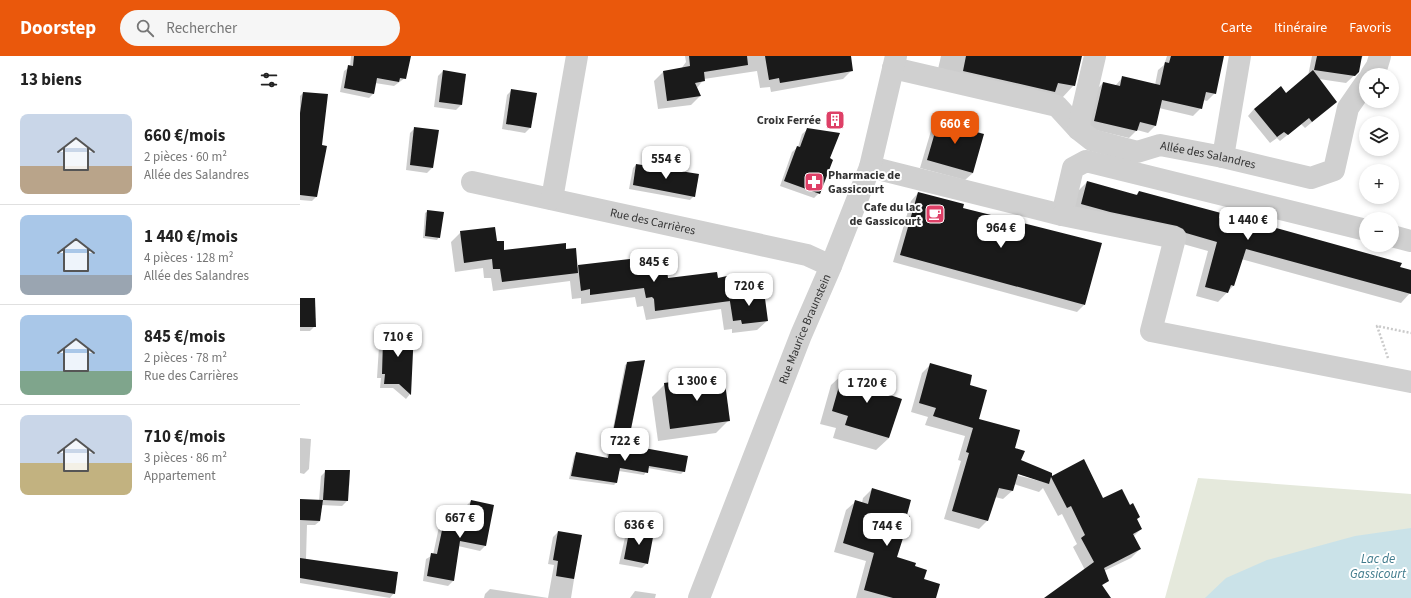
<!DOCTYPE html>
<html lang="fr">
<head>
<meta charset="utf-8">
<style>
	body { margin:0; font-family:"Source Sans 3",sans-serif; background:#f6f6f6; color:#222; height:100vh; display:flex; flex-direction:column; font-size:15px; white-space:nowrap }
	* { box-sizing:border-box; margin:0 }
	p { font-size:13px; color:#767676 }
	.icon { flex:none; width:22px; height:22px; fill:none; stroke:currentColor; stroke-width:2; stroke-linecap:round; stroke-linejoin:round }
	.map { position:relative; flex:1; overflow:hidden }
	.drawer { display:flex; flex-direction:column; background:#fff; width:300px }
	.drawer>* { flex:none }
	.tools { position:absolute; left:1059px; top:12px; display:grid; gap:8px }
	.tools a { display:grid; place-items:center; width:40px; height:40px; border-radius:50%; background:#fff; box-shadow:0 2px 6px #0003; font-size:20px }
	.price { position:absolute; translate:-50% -34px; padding:0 9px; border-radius:8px; background:#fff; color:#222; font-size:13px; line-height:26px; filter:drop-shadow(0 1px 2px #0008) }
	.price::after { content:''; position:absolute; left:50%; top:24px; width:12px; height:9px; margin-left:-6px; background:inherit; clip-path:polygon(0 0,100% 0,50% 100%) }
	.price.selected { background:#ea580c; color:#fff }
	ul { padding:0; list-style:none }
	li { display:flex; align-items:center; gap:12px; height:100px; padding:0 20px }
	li+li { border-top:1px solid #e0e0e0 }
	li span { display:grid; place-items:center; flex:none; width:112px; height:80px; border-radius:8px; color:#555 }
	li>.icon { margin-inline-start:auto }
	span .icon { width:48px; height:48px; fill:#fffc; stroke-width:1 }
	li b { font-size:17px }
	h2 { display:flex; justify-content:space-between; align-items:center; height:48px; padding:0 20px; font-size:17px }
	header { display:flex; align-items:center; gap:24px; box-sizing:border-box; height:56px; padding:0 20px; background:#ea580c; color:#fff }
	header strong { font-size:19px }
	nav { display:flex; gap:22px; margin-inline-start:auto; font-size:14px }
	.search { width:280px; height:36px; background:#f6f6f6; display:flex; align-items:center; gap:10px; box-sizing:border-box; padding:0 14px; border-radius:22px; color:#767676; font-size:15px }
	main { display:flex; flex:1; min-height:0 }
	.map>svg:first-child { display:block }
</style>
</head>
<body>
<header>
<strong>Doorstep</strong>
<div class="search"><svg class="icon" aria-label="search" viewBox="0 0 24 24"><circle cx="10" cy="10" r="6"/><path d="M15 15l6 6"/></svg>Rechercher</div>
<nav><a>Carte</a><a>Itinéraire</a><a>Favoris</a></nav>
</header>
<main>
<section class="drawer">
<h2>13 biens<svg class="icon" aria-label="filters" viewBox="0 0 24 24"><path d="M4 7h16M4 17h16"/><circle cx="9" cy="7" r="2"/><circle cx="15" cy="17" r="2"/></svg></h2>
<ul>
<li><span style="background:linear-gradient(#c9d6e8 65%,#b9a48a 0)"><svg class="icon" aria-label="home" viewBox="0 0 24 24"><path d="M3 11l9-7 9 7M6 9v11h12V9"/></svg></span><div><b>660 €/mois</b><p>2 pièces · 60 m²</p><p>Allée des Salandres</p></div></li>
<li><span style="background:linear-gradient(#a9c7e8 75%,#9aa5b1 0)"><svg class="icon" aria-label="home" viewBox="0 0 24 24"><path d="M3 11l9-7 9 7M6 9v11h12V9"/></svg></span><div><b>1 440 €/mois</b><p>4 pièces · 128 m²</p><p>Allée des Salandres</p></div></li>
<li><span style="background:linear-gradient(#a9c7e8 70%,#7fa58c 0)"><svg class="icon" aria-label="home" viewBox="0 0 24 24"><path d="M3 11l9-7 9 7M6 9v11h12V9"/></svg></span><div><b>845 €/mois</b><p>2 pièces · 78 m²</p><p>Rue des Carrières</p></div></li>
<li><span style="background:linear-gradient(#c9d6e8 60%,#c2b280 0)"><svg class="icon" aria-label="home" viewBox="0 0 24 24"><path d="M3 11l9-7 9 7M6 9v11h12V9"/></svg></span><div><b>710 €/mois</b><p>3 pièces · 86 m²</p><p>Appartement</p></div></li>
</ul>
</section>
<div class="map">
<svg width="1111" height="542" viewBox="0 0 1111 542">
	<rect width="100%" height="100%" fill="#fff"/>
	<path fill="#e5e9dc" d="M898,422L1111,438V542H865Z"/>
	<path fill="#cae2e8" d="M1111,472V542H905L926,522L967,504L1055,480Z"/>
	<g fill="#0003" fill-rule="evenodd">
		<path d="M51,0H96L105,22L94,30L75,27L74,37L69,42L40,36L44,15L50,11Z"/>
		<path d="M385,0H550L552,14L543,23L471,36L470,31L460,32L457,15L404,23L397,32L400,40L391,49L358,53L354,25L363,16L381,13L386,6Z"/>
		<path d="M641,0H781L774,29L762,42L638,13Z"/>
		<path d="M867,0H923L915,37L907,45L903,44L901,52L893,60L859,52L855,70L848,77L837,74L829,82L787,72L796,34L803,27L815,30L823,21L855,29L858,14L864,9Z"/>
		<path d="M1012,0H1063L1059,7L1058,16L1046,27L1019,23L1036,45L1030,51L1005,72L1001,68L980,85L977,82L970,87L948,60L954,53L986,39L1008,20Z"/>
		<path d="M143,15L161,49L156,54L134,51L138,20Z"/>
		<path d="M212,34L230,72L225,77L202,73L207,39Z"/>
		<path d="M3,37L16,141L12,145L0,144V40Z"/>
		<path d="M641,60L667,75L673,117L665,124L620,112L633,68Z"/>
		<path d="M115,72L132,112L127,117L106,114L110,77Z"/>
		<path d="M508,73L529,103L519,137L514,142L480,130L492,96L498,91L502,78Z"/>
		<path d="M336,109L394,140L390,144L329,133L333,112Z"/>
		<path d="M787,126L835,140L839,136L918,162L958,173L962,169L1111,215L1110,237L1101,247L941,203L934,229L918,246L896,240L908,195L772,157L778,135Z"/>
		<path d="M618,137L662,153L784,249L777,256L593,206L611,145Z"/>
		<path d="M128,155L139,181L137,184L123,182L125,157Z"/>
		<path d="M161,176L196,187L204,195L265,194L277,212L278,210L347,211L367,223H417L429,241L467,265L457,274L432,277V273L424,274L421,253L346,264L343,250L337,251L335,241L281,248V242L272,243L270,225L193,235L191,222H184L183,212L155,216L151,186Z"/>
		<path d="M0,243L15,270L10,275H0Z"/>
		<path d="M86,274L113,275L110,338L106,343L93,332H80L81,322H77L79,290L81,288V279Z"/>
		<path d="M328,307L330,378L327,380L311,383L325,309Z"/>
		<path d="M631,308L668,330L678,364L714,393L720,405L750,422L783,405L803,443L836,464L841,473L833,481L840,493L831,502L804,515L807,524L802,530L810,542H748L785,514L773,491L777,488L762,458L758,460L743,432L739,436L714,428L712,435L703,443L695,441L687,465L679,473L644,463L661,405L658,404L665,380L625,369L628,361L611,356L622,317ZM713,416L744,426L712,418Z"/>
		<path d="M544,317L558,321L561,318L575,325L583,338L589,382L576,394L533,382L536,372L520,368L531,329Z"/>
		<path d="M365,328L429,364L416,377L358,385L352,341Z"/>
		<path d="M0,382L11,383L9,413L4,418L0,417Z"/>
		<path d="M312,387L384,415L381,418L348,412L344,419L319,415L316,427L314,429L269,423L274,400L277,397L306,403L309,389Z"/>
		<path d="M26,415L47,445L42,450L21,449L20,465L15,469H7L6,503L94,537L90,542L0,527V444L19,445L21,420Z"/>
		<path d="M572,433L596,502L614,510L635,542H556L566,505L534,496L546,454L555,446L562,447L563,442Z"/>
		<path d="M171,445L185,490L180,495L158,490L153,525L148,530L123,525L126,503L133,499L140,466L145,461L163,465L166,450Z"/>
		<path d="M331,472L347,507L342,512L319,508L326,477Z"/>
		<path d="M258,476L281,480L271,542H248L254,509L248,508L253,481Z"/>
		<path d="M190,533L248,542H184L185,538Z"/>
		<path d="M335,535L356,538L355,542H330Z"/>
	</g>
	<g fill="#1a1a1a">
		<path d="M54,0H111L106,23L100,22L99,26L77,22L74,38L44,32L48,9L53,10Z"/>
		<path d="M389,0H447L448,9L404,16L405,25L395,27L401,40L367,45L363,15L390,10Z"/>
		<path d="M465,0H551L553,15L480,27L479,22L469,24Z"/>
		<path d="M666,0H782L775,30L758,27L755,36L663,15Z"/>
		<path d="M871,0H924L916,38L906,36L902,53L862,44L856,70L840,66L837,75L794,65L803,26L820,30L822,20L860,29L865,6L869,7Z"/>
		<path d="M1017,0H1062L1059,16L1055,20L1014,14Z"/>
		<path d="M143,14L166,18L162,49L139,46Z"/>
		<path d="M1013,14L1037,46L1012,66L1009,62L988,79L984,76L977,81L954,53L981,30L986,37Z"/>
		<path d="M211,33L237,37L231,72L206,68Z"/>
		<path d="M3,36L28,38L22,89L27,90L17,141L0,139V57Z"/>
		<path d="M640,59L671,67L669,74L684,78L673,117L627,104Z"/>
		<path d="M114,71L139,74L133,112L110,109Z"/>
		<path d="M507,72L540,77L530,102L533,104L520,138L484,125L497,90L500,91Z"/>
		<path d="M336,108L399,118L395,141L333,129Z"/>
		<path d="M787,125L837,139L839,135L921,157L919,162L960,172L962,168L1102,207L1100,211L1111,214V238L946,193L934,230L931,229L928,237L905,231L917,186L886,177L883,173L877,170L810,156L781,148Z"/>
		<path d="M618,136L664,148L663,152L802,187L785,249L600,199Z"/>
		<path d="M127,154L144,156L140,182L125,180Z"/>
		<path d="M195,171L197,185H204V194L266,187V193L276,192L278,217L202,226L200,213H193L192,203L164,207L160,175Z"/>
		<path d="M347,201L348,210L366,207L368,222L417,216L418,222L427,220L430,245L355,255L354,243L352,241L346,242L344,232L290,239V233L281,235L278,209Z"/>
		<path d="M464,235L468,265L442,268L441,264L433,265L429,239Z"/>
		<path d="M0,242H15L16,271H0Z"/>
		<path d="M86,273L114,274L111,339L99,328H84L85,318H82L83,284H85Z"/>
		<path d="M345,304L330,378L312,381L327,306Z"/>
		<path d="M630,307L672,319L670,329L687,334L679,363L720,374L715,392L725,395L721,404L752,417V420L784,403L803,442L822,433L830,449L833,447L840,461L837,463L842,473L833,478L841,493L804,512L809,525L802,529L811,542H744L794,506L781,482L785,479L771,450L767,452L751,421L749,428L718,418L713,435L699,432L688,465L652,455L669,397L666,396L673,372L633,360L636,352L619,347Z"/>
		<path d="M543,316L560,320L561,317L577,322L576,325L587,329L584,337L602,343L589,382L545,369L548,360L532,355Z"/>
		<path d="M424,319L430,365L370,373L364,327Z"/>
		<path d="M311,386L388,400L385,416L349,410L348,417L320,412L317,427L271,420L276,396L308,402Z"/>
		<path d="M25,414H50L48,445L23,444Z"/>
		<path d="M572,432L611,444L607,459L610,460L597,501L616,507L615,510L627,514L624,523L640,528L636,542H593L564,534L574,497L543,487L555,444L568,448Z"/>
		<path d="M0,443L23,444L20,465L0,464Z"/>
		<path d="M171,444L194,449L186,490L160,485L154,525L127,520L131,497L137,498L145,460L166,465Z"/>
		<path d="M330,471L354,476L348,508L324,503Z"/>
		<path d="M258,475L282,479L274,523L256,520L258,505L253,504Z"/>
		<path d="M0,502L98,516L95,538L0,522Z"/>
	</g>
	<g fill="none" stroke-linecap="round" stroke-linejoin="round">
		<path stroke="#cacaca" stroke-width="2.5" stroke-dasharray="2 2" stroke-linecap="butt" d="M1088,302L1077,270L1111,277"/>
		<g stroke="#d0d0d0" stroke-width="22">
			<path id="s1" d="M593,12L757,50L778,73L792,84L837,96L860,89L923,101L1011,122L1034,114L1048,52L1066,26"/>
			<path d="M1071,19L1077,10L1080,0"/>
			<path d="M778,73L795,0"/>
			<path d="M923,101L940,0"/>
			<path d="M570,111L762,159L773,112L786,105L1066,174"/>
			<path id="s2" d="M172,126L507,199L531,210"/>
			<path d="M252,143L277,0"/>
			<path d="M762,159L875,182L851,275L1111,326"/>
			<path d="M1092,180L1111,185"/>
			<path id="s3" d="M399,542L501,279L531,210L570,111L596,0"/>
		</g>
	</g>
	<defs>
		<symbol id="building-square" viewBox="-11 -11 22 22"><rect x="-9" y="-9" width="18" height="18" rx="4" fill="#de4067" stroke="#fff"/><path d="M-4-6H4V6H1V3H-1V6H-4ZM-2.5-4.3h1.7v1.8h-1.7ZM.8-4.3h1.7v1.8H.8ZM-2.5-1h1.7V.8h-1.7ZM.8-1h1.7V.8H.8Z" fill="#fff"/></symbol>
		<symbol id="pharmacy-square" viewBox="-11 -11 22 22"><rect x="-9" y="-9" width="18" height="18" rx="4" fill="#de4067" stroke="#fff"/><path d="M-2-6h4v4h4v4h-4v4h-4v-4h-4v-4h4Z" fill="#fff"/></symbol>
		<symbol id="cafe-square" viewBox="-11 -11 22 22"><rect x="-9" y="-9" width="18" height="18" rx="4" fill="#de4067" stroke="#fff"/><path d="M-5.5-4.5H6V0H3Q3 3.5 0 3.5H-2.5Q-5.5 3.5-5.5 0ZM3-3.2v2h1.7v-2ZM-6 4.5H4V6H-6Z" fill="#fff"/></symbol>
	</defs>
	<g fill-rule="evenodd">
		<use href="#building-square" x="524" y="53" width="22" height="22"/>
		<use href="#pharmacy-square" x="503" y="115" width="22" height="22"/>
		<use href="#cafe-square" x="624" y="147" width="22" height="22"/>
	</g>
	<g text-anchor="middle" stroke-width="4" stroke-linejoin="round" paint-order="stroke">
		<g font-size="12" font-weight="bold" fill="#333" stroke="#fff" text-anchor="end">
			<text x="521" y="68">Croix Ferrée</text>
			<text x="528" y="123" text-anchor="start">Pharmacie de<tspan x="528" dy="14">Gassicourt</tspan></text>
			<text x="621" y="155">Cafe du lac<tspan x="621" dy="14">de Gassicourt</tspan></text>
		</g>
		<g font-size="12" fill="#333" stroke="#fff">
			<text dy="4" stroke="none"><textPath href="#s1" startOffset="337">Allée des Salandres</textPath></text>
			<text dy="4" stroke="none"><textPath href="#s2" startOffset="185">Rue des Carrières</textPath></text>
			<text dy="4" stroke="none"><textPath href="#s3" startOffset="289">Rue Maurice Braunstein</textPath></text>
		</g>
		<g font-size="13" font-style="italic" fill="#407b8c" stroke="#fff">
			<text x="1078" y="507">Lac de<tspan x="1078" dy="15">Gassicourt</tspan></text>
		</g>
	</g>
</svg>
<div class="tools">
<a><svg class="icon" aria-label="locate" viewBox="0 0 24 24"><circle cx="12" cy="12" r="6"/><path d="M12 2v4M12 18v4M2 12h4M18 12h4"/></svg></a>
<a><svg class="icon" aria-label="layers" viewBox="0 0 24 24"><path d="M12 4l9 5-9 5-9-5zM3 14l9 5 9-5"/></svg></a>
<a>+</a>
<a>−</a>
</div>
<b class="price selected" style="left:655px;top:89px">660 €</b>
<b class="price" style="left:366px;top:124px">554 €</b>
<b class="price" style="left:948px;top:185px">1 440 €</b>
<b class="price" style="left:701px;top:193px">964 €</b>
<b class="price" style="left:354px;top:227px">845 €</b>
<b class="price" style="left:449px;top:251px">720 €</b>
<b class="price" style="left:98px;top:302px">710 €</b>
<b class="price" style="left:397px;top:346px">1 300 €</b>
<b class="price" style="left:567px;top:348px">1 720 €</b>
<b class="price" style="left:325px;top:406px">722 €</b>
<b class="price" style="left:160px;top:483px">667 €</b>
<b class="price" style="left:339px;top:490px">636 €</b>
<b class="price" style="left:587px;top:491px">744 €</b>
</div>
</main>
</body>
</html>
